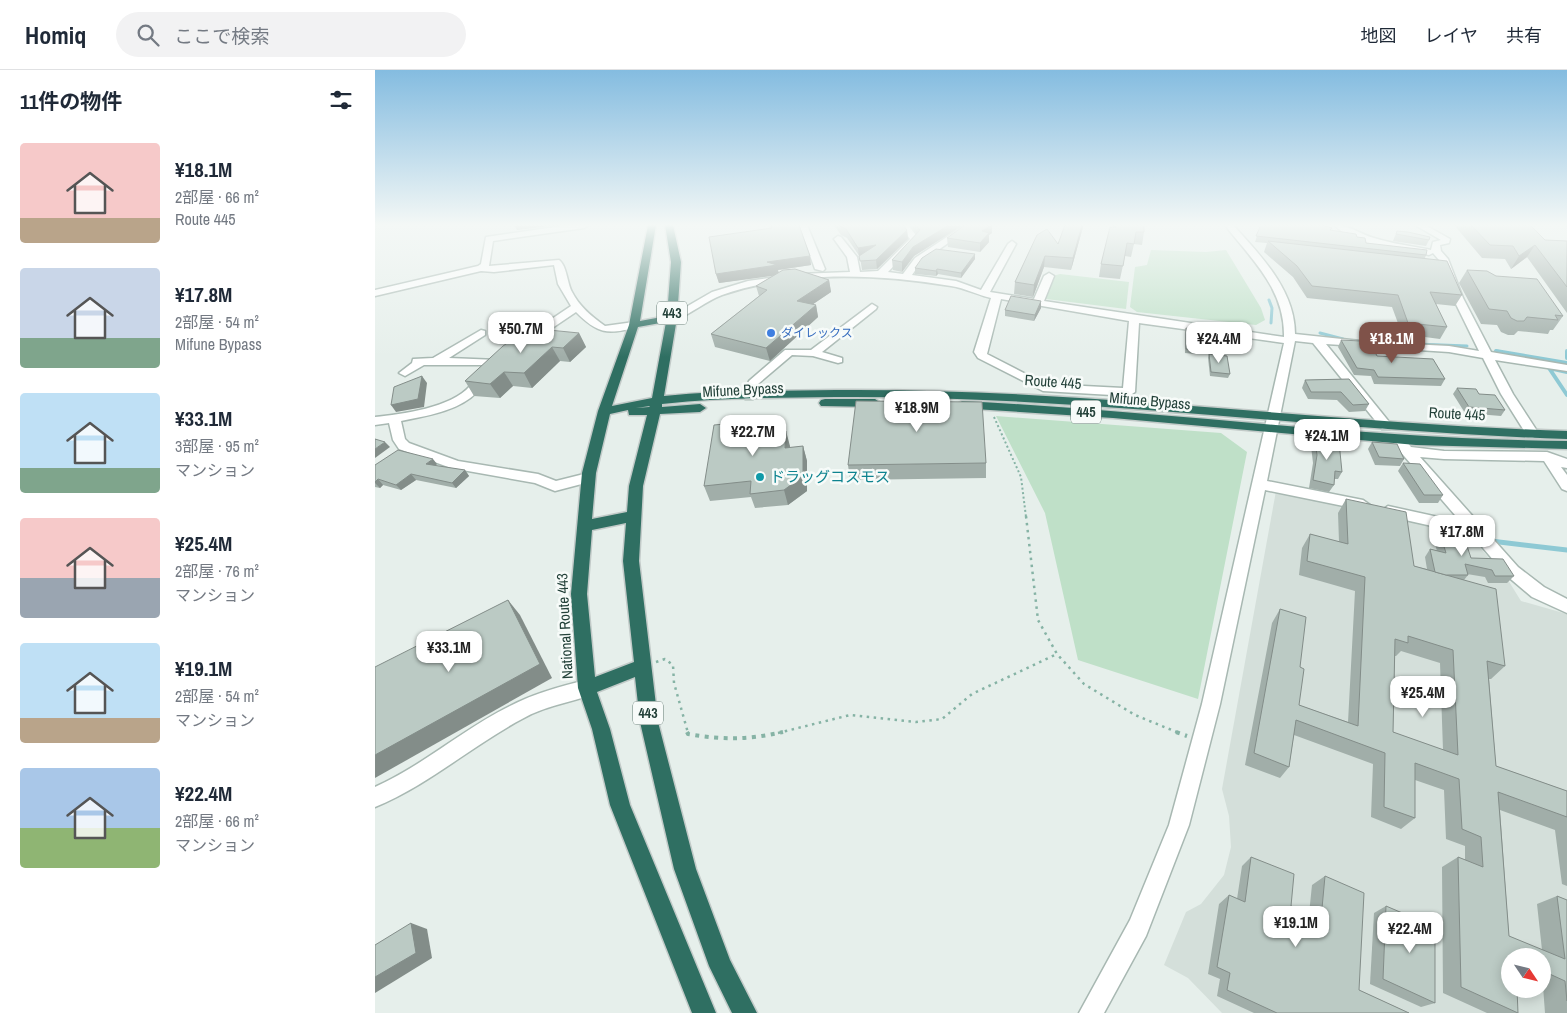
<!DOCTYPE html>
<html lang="ja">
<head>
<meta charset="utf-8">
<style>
	body { margin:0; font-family:"Archivo Narrow","Noto Sans JP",sans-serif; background:#f2f2f3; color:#1f2937; height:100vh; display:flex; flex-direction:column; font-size:19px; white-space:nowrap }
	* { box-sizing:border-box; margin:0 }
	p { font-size:16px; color:#747a83 }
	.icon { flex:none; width:28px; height:28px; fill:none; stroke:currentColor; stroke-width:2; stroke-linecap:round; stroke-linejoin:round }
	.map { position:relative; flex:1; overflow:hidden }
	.panel { display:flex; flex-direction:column; background:#fff; width:375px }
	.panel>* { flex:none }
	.needle { width:32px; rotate:125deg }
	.fabs { position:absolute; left:1126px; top:878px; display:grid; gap:10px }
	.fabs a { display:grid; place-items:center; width:50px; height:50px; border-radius:50%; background:#fff; box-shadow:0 2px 12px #0003; font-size:25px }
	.price { position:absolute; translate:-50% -42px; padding:0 11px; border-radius:10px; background:#fff; color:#222; font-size:16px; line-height:32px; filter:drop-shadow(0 1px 2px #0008) }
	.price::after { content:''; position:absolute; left:50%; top:30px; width:15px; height:11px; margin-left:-8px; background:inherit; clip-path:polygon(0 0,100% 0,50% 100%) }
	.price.current { background:#7f5249; color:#fff }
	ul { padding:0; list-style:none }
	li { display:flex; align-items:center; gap:15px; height:125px; padding:0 20px }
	li span { display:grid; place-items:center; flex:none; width:140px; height:100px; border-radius:5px; color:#555 }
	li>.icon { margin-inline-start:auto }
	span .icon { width:60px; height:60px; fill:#fffc; stroke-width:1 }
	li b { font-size:21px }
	h2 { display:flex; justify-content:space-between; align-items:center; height:60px; padding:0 20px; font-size:21px }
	header { display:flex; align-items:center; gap:30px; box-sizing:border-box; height:70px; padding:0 25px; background:#fff; border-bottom:1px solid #e0e1e3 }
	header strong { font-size:24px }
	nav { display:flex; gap:28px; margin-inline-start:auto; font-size:18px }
	.search { width:350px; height:45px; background:#f2f2f3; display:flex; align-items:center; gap:12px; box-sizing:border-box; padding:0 18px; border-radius:28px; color:#747a83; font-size:19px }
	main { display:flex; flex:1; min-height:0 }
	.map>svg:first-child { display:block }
</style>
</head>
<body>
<header>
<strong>Homiq</strong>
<div class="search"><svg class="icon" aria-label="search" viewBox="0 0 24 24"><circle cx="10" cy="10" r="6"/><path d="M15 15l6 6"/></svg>ここで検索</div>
<nav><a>地図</a><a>レイヤ</a><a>共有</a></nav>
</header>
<main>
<section class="panel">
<h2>11件の物件<svg class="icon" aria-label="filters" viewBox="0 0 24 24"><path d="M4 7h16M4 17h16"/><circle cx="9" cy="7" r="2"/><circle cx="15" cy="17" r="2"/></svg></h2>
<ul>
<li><span style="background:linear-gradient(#f6c9c9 75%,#b9a48a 0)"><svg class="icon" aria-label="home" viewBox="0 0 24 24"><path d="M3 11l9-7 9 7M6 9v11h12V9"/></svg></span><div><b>¥18.1M</b><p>2部屋 · 66 m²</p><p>Route 445</p></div></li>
<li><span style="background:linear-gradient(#c9d6e8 70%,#7fa58c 0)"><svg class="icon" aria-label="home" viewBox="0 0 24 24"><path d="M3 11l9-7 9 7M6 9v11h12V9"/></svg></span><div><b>¥17.8M</b><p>2部屋 · 54 m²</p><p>Mifune Bypass</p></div></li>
<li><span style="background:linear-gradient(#bfe0f5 75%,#7fa58c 0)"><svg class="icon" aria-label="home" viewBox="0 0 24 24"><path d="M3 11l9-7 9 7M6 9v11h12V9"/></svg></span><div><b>¥33.1M</b><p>3部屋 · 95 m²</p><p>マンション</p></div></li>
<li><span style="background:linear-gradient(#f6c9c9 60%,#9aa5b1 0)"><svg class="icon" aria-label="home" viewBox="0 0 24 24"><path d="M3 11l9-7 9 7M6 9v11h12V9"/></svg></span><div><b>¥25.4M</b><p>2部屋 · 76 m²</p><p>マンション</p></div></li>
<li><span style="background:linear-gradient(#bfe0f5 75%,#b9a48a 0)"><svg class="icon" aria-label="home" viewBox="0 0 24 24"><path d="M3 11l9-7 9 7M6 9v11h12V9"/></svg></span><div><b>¥19.1M</b><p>2部屋 · 54 m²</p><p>マンション</p></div></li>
<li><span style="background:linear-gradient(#a9c7e8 60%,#8fb573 0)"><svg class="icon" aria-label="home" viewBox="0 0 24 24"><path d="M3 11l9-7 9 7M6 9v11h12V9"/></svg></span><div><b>¥22.4M</b><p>2部屋 · 66 m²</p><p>マンション</p></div></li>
</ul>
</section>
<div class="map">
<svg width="1192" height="943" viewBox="0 0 1192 943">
	<rect width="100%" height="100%" fill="#e6efeb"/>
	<path fill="#d4dfda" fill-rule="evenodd" d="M901,421L1081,460L1094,465L1133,510L1146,531L1192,544V943H847L813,908L789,895L811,842L826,834L849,805L856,777L854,746L847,719ZM1135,886H1168V919H1135Z"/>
	<g fill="#bfe0c8">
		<path d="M776,180L831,182L851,180L886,238L890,250L881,255L762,242L755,237L760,197L772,195Z"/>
		<path d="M685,204L754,212L751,239L671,229L678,206Z"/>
		<path d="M621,346L846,363L872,382L823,629L703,590L670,443Z"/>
	</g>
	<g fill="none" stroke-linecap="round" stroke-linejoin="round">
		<g stroke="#8ec9d4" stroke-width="3">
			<path d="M894,230L897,238L896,253"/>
			<path d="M945,263L968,269"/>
			<path d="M990,272L1092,276"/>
			<path d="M1121,281L1127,282"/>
		</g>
		<g stroke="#8ec9d4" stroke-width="4">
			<path d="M1121,281L1192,293"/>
			<path d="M1192,281V288"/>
			<path d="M1192,302L1174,298L1192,325"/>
		</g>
		<path stroke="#8ec9d4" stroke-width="5" d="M1116,471L1192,480"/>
		<defs>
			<g id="minor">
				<path d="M194,155H213L209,158L118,171L114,196L184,190C192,196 192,213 197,222C204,236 217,247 230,256L259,252L263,253V257C232,265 223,264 201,242L155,273H147V269L196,236L183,214L179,195L119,202L106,201L0,226V220L103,196L106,194L111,167Z"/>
				<path d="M424,155H432L450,199L448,201L440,199Z"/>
				<path d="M525,155H533L544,169L513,202L528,204L540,188L590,155H599L546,192L537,205L581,211L606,220L633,174L637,171L641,174L615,222L659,229L669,206L674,203L679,206L669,231L909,267C910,219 877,190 850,155H858C886,186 920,220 920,264L995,272L1074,276L1104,281L1078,228L1064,190L1058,183L1054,185C1024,179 981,177 959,155C972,154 985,164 999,168C1018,174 1037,176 1056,180L1058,172L1066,170L1040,155H1050L1075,169L1074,173L1065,175L1066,181L1073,189L1088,228L1116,282L1192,295V301L1120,290L1138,324L1164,364L1158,368L1153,367L1126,324L1108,288L1074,282L951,274L1015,353L1017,356L1015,359H1007L938,273L920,271L892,411L988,430L995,435L988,440L890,420L845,634L814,755L771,866L729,943H704L755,850L794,755L827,634L909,273L764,253L760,322L754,326L668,321L603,288L599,282L616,228C603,225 590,218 576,216C502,204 420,200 347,225C331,231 317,243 301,250H293L292,248L337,222L373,211L423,204L475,202L472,187L459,169L463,166L466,167L482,187L485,202L503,201L535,169ZM626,229L754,251L748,318L670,314L612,284Z"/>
				<path d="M497,234L502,237L501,239L447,282L467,288V292L463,293L438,286L417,285L383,314L378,329H370L368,326L374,311L410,280H436Z"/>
				<path d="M106,260L110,261V265L74,288L123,290L127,291V295H49L30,306L24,303L37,293L38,289L58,288Z"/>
				<path d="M108,303L114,306C110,311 107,318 102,322C84,341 51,346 26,351L30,369L34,373L83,391L163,404L181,411L213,403L218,405L220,408L218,411L180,421L160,413L76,398L24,379L18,370L14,353L0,355V347C27,344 76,338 95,316C98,312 100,307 104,304Z"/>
				<path d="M1022,365L1027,366L1036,377L1069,381L1172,382L1192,389V398L1186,397L1192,405V421L1187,419L1169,391L1069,389L1045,387L1143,497L1169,517L1192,529V543L1157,527L1131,505L1097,465L1008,445L1006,441L1013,436L1086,452L1017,372L1016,369L1017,366Z"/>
				<path d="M212,610L218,612L221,618L218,624C194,633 169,636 147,649C96,676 54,715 0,737V717C49,695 88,659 135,636C160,623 186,616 212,610Z"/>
			</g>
			<g id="highway">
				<path d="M273,155H281L265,251L292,246L296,192L290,155H298L306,192L302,248L289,326C346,320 404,321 461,320C706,318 948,353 1192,361V369C948,361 705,325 460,327C403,328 345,327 287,334V337L325,334L331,338L325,342L285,344L268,416L264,491L283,652L321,799L355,890L382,943H357L334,896L299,799L265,652L260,607L222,622L235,659L255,735L341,943H317L235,735L217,659L203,618L196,524L207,403L223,341L254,255ZM291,252L277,328L237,336L263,257ZM275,336L274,337L261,338ZM253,340L254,345H272L254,416L252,442L217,449L221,403L235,344ZM251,453L248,491L259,592L220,607L212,524L217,460Z"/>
				<path d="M450,329H500L506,333L500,337L446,336L444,333L446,330Z"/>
				<path d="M587,331C789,341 990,369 1192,371V379L1041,375L738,348L583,338L581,335Z"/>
			</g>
		</defs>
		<use href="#minor" stroke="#a8b8b2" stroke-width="3"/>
		<use href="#highway" stroke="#c2cac8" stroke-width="3"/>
		<path stroke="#86b3a5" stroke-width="2" stroke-dasharray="2 2.5" stroke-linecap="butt" d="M619,347L646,407L651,447"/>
		<g stroke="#86b3a5" stroke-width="2.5" stroke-dasharray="2.5 4.5" stroke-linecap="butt">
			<path d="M651,446L663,550L682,584L709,614L760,645L804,663"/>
			<path d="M281,592L290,589L298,595L299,613L313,663"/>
			<path d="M403,663L475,645L541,652L567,649L597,624L682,584"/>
		</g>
		<g stroke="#86b3a5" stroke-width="4" stroke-dasharray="4 5.5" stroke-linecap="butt">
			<path d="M312,662L313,664C349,670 372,670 408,662"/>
			<path d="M801,662L812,666"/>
		</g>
		<use href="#minor" fill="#fff" fill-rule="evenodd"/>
		<use href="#highway" fill="#2f6f62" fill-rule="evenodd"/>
	</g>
	<g fill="#a1aea9" fill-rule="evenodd">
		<path d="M394,155H424L436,195L403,200L404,203L454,210L456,222L438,234L441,235L443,247L395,291L340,277L336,264L384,226L381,216L399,205L344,213L341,204L396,159Z"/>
		<path d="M459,155H528L532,160L533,169L502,199L487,200L485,187L472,168L466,165Z"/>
		<path d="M534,155H588L539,186L527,202L518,200L517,190L542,164Z"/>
		<path d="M738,155H769V162L767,175L759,174L756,187L750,186L745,209L724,207L726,194L738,157Z"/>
		<path d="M1079,155H1155L1170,170L1192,171V243L1152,187L1136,199L1130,189L1107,188Z"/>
		<path d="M617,156V163L614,165V172L605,182L573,177L572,168Z"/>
		<path d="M708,157L696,200L669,197L658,227L639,224L640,212L683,174Z"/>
		<path d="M885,157L956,160L982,167L991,173L1051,185L1050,188L1087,225L1080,236L1061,234L1072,257L1065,269L1027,264L1017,237L932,228L918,207L889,182L892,173L880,172Z"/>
		<path d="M1022,161L1054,170L1051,176L1018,171Z"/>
		<path d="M600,189L586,208L563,204L561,206L540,204V198Z"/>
		<path d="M1092,200L1188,246L1178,260H1175L1173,264L1143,261L1139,265H1133L1126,262L1122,255L1106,254L1084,213Z"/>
		<path d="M666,231V238L659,251L630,246V240Z"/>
		<path d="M811,258L821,280L820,284L810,283V262Z"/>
		<path d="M204,263L211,277L195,292L185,291L157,318L138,316L125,328L99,326L90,311Z"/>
		<path d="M966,270L989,277L1002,286L1070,309L1066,316L999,314L996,306L979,305L963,277Z"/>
		<path d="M834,284L855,304L853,308L835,306L833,288Z"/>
		<path d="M974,309L994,334L990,341L974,342L962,330L933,329L927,318L930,310Z"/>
		<path d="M1082,318L1104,324L1130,340L1126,346L1090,343L1078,324Z"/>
		<path d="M940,369L967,402L963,409H959V415L954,422L934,418L938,393L936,376Z"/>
		<path d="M997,372L1029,389L1025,396L1000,395L993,379Z"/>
		<path d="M415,376V378L428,376L432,391V421L413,435L380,438L376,427L335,431L329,416Z"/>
		<path d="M611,393V408L475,410L473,395Z"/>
		<path d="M1028,393L1068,425L1063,433H1044L1023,401Z"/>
		<path d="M62,394L60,396L90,400L94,406L81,418L41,410L26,420L8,415L5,418L0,417V395Z"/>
		<path d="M971,429L1039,496L1052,499L1050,487L1055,479L1062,481L1057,464L1063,457L1096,488L1139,506L1132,513H1113L1110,507L1092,504L1093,505L1089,510L1130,596L1116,609H1114L1121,696L1192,721V816L1187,814L1180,760L1125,740L1134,866L1167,880L1162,834L1182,826L1192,830V943H1170L1168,916V886H1135L1143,943H1112L1068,923L1067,797L1083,787L1090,790V776L1071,769L1069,720L1040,710V748L1026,759L996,747L998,694L919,665L914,697L905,708L870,695L897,553L905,539L925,597L924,635L973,652L980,521L924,505L927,478L935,464L964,472L963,443ZM1026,581L1065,593L1068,680L1018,662L1020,586H1021Z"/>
		<path d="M876,787L916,836L934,844L937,815L950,806L984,920L1034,943H879L842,926L845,909L833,904L844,834L854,825L862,829L867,796Z"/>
		<path d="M1011,836L1060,933L1046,937L995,914L999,843Z"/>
	</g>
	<g fill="#838d89">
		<path d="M139,155H184L142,160Z"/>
		<path d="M574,155H588L539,186L527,202V192L538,177Z"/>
		<path d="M609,155H618L617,156V163L614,165V172L605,182V173Z"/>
		<path d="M707,155H709L708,157L696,200L698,188Z"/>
		<path d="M532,160L533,169L502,199L501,190Z"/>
		<path d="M501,175L502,185L484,187L483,178Z"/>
		<path d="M1160,175L1152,187L1136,199L1144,186Z"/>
		<path d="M600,184V189L586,208V203Z"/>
		<path d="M435,186L436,195L403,200L404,205L344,213L341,204L392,192Z"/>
		<path d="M670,186L669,197L658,227L659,215Z"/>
		<path d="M562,199L563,204L561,206V201Z"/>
		<path d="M454,210L456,222L425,243L422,231Z"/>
		<path d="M666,231V238L659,251L660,245Z"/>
		<path d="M441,235L443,247L395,291L391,278Z"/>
		<path d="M204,263L211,277L195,292L188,278Z"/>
		<path d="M177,277L185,291L157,318L149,303Z"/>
		<path d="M129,302L138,316L125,328L115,314Z"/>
		<path d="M47,306L52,313L49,337L21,342L16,335Z"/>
		<path d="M411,361L415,376L414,393L410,378Z"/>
		<path d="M10,372L15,377L0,388V379Z"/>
		<path d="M428,376L432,391V421L413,435L409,420Z"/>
		<path d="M58,389L62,394L55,400L51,394Z"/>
		<path d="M90,400L94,406L81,418L77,413Z"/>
		<path d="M36,404L41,410L26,420L21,415Z"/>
		<path d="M3,409L8,415L5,418L0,413V412Z"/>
		<path d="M133,530L145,545L177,608L0,708V685Z"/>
		<path d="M36,853L52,859L57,888L0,923V907Z"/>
	</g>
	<g fill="#bbcac4" stroke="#838d89" fill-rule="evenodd">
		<path d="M396,155H424L435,186L392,192L402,195L341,204L334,167L397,158Z"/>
		<path d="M464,155H528L532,160L501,190L485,191L484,186L501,175L483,178L471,159L465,156Z"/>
		<path d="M541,155H574L538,177L527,192L517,190L545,160Z"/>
		<path d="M590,155H616L607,161L614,163L605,173L572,168Z"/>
		<path d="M690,155H707L698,188L670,186L659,215L640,212L662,165L672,159L683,174Z"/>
		<path d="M741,155H769V162H761L759,174L752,173L748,196L726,194L735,157H741Z"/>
		<path d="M888,155H947L957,158L955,160L981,164L982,167L990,168L991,173L1052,180L1051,185L881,166L885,157Z"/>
		<path d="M1096,155H1155L1170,170L1192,171V217L1160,175L1144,186L1138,176L1115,175Z"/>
		<path d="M1022,161L1033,162L1055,167L1054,170L1021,164Z"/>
		<path d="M893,171L1072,191L1087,225L1055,222L1072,257L1033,253L1023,225L937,216L922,196Z"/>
		<path d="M561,179L600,184L586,203L562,199L561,201L540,198L547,188Z"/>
		<path d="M420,199L454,210L422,231L441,235L391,278L336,264L392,220L381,216L408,200Z"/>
		<path d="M1092,200L1112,201L1121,206L1162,209L1188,246L1180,245L1183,250L1152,247L1149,251H1142L1136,248L1132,241L1114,239Z"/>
		<path d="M636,226L666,231L660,245L630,240Z"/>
		<path d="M154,258L204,263L188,278L177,277L149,303L129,302L115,314L90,311L128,276Z"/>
		<path d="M811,258L824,260L821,280L811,279Z"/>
		<path d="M966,270L986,271L989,277L998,278L1002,286L1058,289L1070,309L1003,307L999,300L982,298Z"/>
		<path d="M834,284L852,286L855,304L836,302Z"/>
		<path d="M47,306L43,329L16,335L19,317Z"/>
		<path d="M974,309L994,334L978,335L966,322H936L930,310Z"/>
		<path d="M1082,318L1101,319L1104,324L1120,325L1130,340L1094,337Z"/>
		<path d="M481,331L607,332L611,393L473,395Z"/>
		<path d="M392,350L411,361L410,378L428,376V406L409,420L375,424L376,411L329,416L339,355Z"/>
		<path d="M0,369L10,372L0,379Z"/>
		<path d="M940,369L964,372L967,402L960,401L959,415L938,410L942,385Z"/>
		<path d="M997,372L1022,374L1029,389L1004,387Z"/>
		<path d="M23,380L58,389L51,394L90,400L77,413L36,404L21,415L3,409L0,412V395Z"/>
		<path d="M1028,393L1045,394L1068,425H1049Z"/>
		<path d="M971,429L1031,442L1039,496L1121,519L1130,596L1112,591L1121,696L1192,721V747L1123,722L1134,866L1190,889L1182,826L1192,830V931L1190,911L1168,901V886H1135V919H1142L1143,943L1086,917L1083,787L1108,797L1106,767L1087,759L1084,709L1040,693V748L1009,737L1010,683L921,650L914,697L879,683L905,539L931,547L925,597L929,599L924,635L983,656L990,507L932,491L935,464L973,474ZM1033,566L1078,580L1083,685L1018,662L1020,569L1033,573Z"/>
		<path d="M1063,457L1087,461L1096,488L1128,489L1139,506H1120L1117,500L1090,494L1093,505H1071L1060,502L1055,479L1071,483Z"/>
		<path d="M133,530L165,594L0,685V597Z"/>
		<path d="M876,787L919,804L916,836L946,849L950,806L989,823L984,920L1034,943H902L852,920L855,903L842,897L854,825L870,832Z"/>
		<path d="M1011,836L1060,857V933L1008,909Z"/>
		<path d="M36,853L41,883L0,907V875Z"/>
	</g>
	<linearGradient id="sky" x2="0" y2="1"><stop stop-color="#84bce0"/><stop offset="0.54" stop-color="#f4f8f6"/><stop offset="1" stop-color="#f4f8f6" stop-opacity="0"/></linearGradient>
	<rect width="1192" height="287" fill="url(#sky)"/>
	<circle fill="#3f7fe0" stroke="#f7fbf9" stroke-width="2" cx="396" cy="263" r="5"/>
	<circle fill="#0f9aa8" stroke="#f7fbf9" stroke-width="2" cx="385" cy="407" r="5"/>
	<g text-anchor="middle" stroke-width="5" stroke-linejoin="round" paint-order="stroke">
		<g font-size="12" fill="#366cbe" stroke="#f7fbf9" text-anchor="start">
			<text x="406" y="267">ダイレックス</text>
		</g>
		<g fill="#f7fbf9" stroke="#637a73" stroke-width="1">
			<rect x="282" y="231.5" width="30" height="23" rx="4"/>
			<rect x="696" y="330.5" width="30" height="23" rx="4"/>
			<rect x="258" y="631.5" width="30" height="23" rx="4"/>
		</g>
		<g font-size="14" font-weight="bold" fill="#24423a">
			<text x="297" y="248">443</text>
			<text x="711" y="347">445</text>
			<text x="273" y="648">443</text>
		</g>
		<g font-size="15" fill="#24423a" stroke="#f7fbf9">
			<text transform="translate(678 312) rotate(4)" y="5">Route 445</text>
			<text transform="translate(368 320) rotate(-3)" y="5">Mifune Bypass</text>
			<text transform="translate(775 331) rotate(5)" y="5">Mifune Bypass</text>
			<text transform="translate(1082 344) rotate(3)" y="5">Route 445</text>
			<text transform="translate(190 556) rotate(-93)" y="5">National Route 443</text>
		</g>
		<g font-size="15" fill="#0d838f" stroke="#f7fbf9" text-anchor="start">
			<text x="395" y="412">ドラッグコスモス</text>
		</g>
	</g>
</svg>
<div class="fabs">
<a><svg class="needle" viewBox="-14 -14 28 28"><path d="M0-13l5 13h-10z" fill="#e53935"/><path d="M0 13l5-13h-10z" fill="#747a83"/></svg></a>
</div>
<b class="price" style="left:146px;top:284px">¥50.7M</b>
<b class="price" style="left:844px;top:294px">¥24.4M</b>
<b class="price current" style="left:1017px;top:294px">¥18.1M</b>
<b class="price" style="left:542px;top:363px">¥18.9M</b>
<b class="price" style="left:378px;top:387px">¥22.7M</b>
<b class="price" style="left:952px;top:391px">¥24.1M</b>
<b class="price" style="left:1087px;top:487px">¥17.8M</b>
<b class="price" style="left:74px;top:603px">¥33.1M</b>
<b class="price" style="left:1048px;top:648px">¥25.4M</b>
<b class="price" style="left:921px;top:878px">¥19.1M</b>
<b class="price" style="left:1035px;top:884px">¥22.4M</b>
</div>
</main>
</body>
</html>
